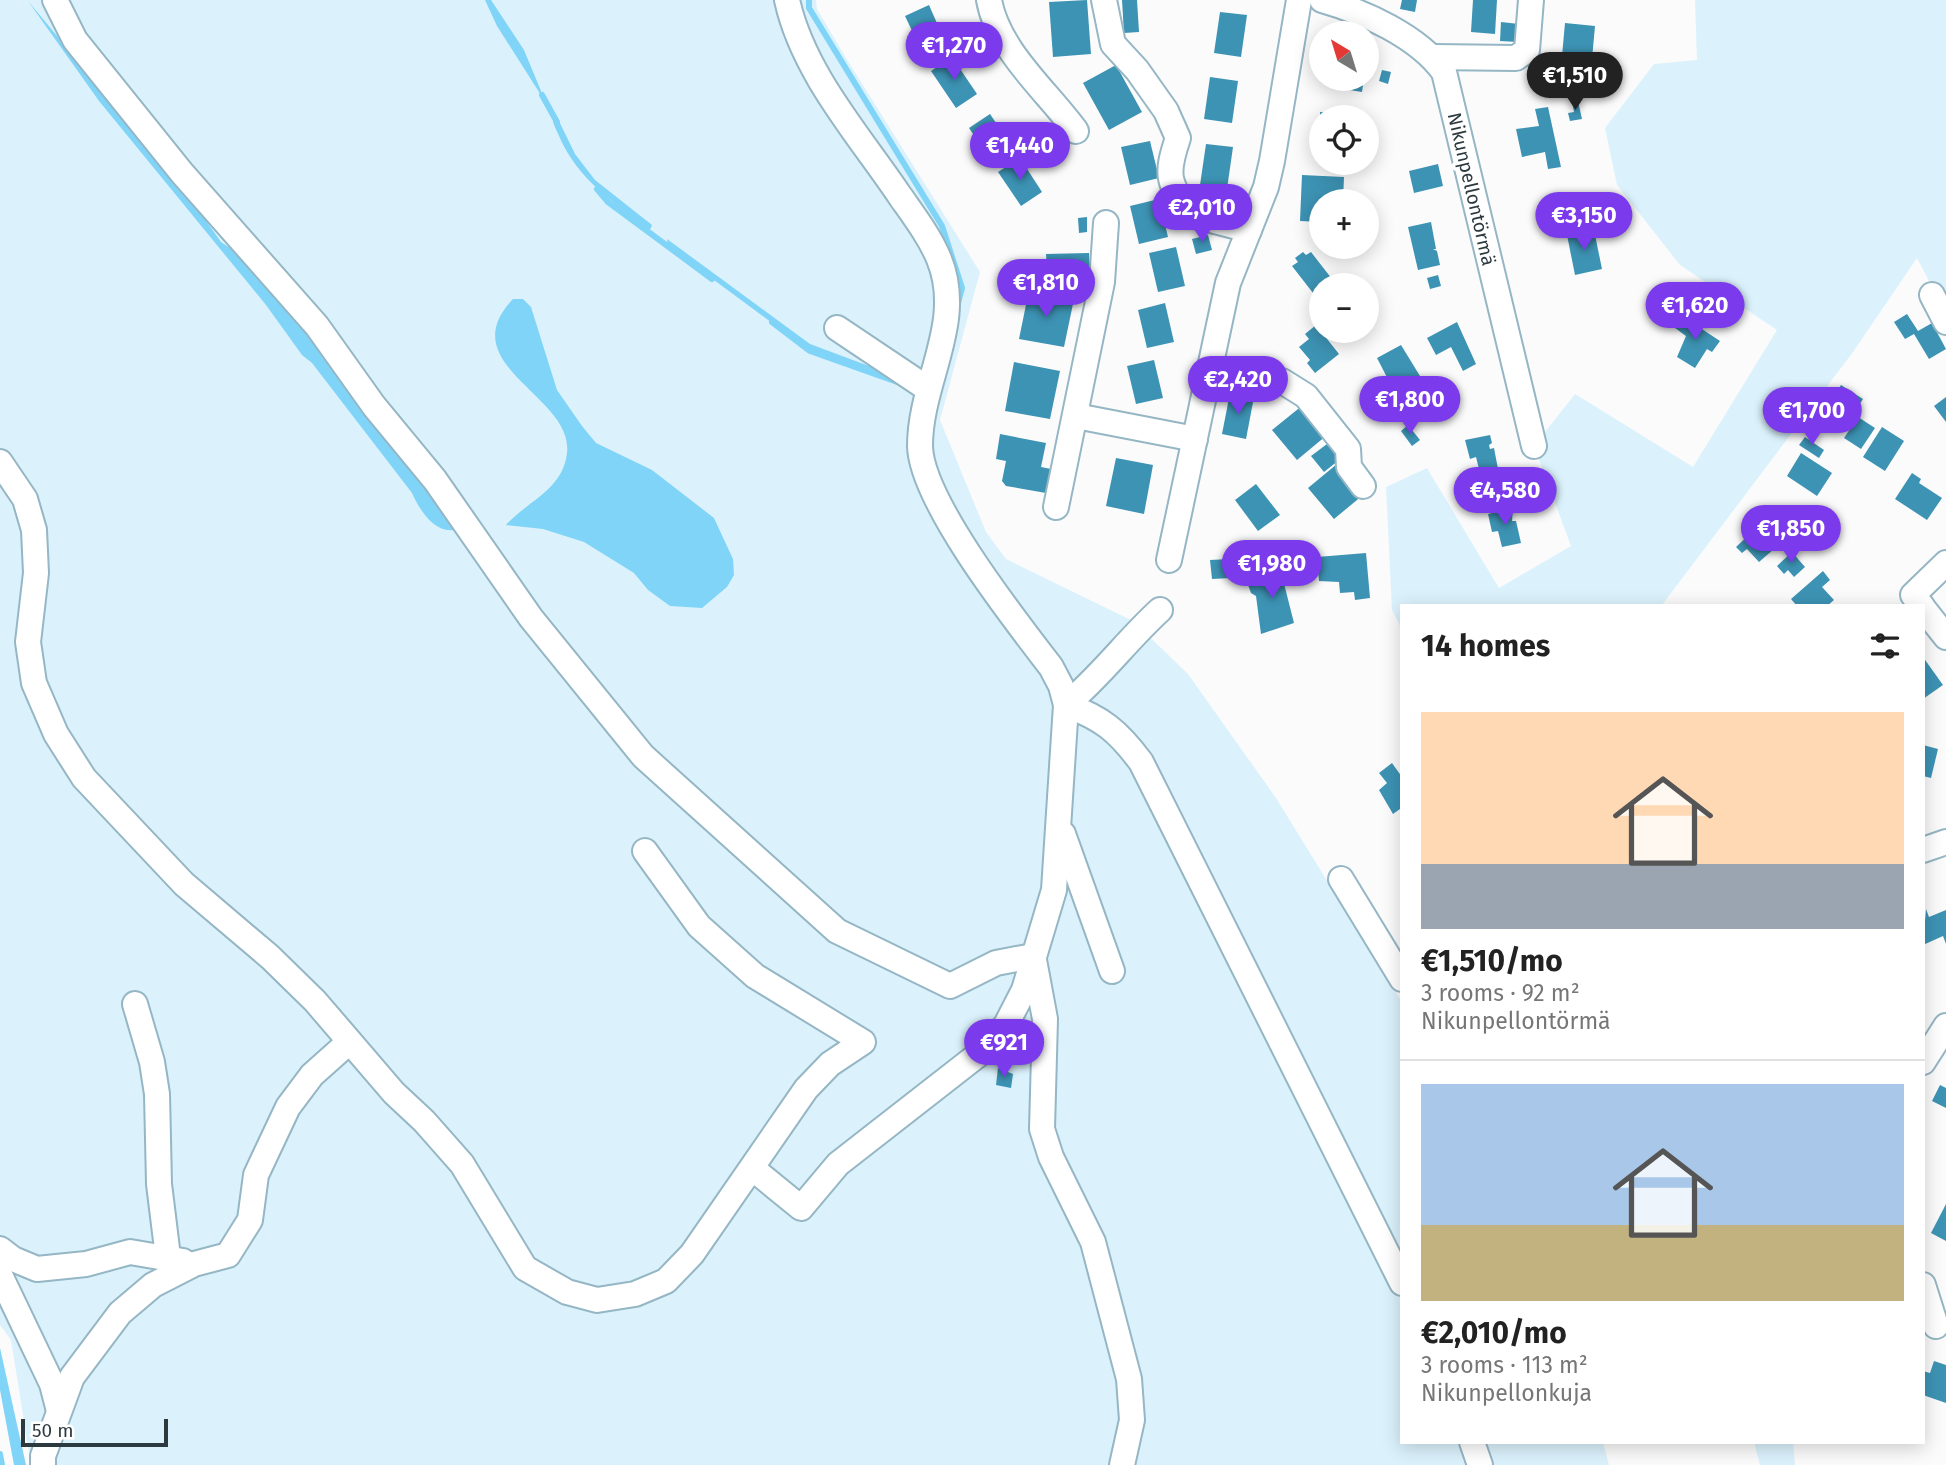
<!DOCTYPE html>
<html lang="en">
<head>
<meta charset="utf-8">
<style>
	body { margin:0; font-family:"Fira Sans",sans-serif; background:#f6f6f6; color:#222; height:100vh; display:flex; flex-direction:column; font-size:26px; white-space:nowrap }
	* { box-sizing:border-box; margin:0 }
	p { font-size:23px; color:#767676 }
	.icon { flex:none; width:38px; height:38px; fill:none; stroke:currentColor; stroke-width:2; stroke-linecap:round; stroke-linejoin:round }
	.map { position:relative; flex:1; overflow:hidden }
	.panel { position:absolute; left:1400px; top:604px; width:525px; height:840px; display:flex; flex-direction:column; background:#fff; border-radius:0px; box-shadow:0 4px 18px #0003 }
	.panel>* { flex:none }
	.needle { width:46px; rotate:322deg }
	.tools { position:absolute; left:1309px; top:21px; display:grid; gap:14px }
	.tools a { display:grid; place-items:center; width:70px; height:70px; border-radius:50%; background:#fff; box-shadow:0 4px 18px #0003; font-size:35px }
	.scale { position:absolute; left:21px; bottom:18px; width:147px; box-sizing:border-box; padding-left:7px; border:4px solid #2c393f; border-top:0; font-size:19px; line-height:24px; white-space:nowrap; color:#2c393f; -webkit-text-stroke:5px #fff; paint-order:stroke }
	.price { position:absolute; translate:-50% -60px; padding:0 16px; border-radius:24px; background:#7c3aed; color:#fff; font-size:23px; line-height:46px; filter:drop-shadow(0 2px 4px #0008) }
	.price::after { content:''; position:absolute; left:50%; top:42px; width:21px; height:16px; margin-left:-10px; background:inherit; clip-path:polygon(0 0,100% 0,50% 100%) }
	.price.active { background:#222; color:#fff }
	ul { padding:0; list-style:none }
	li { display:grid; align-content:center; gap:14px; height:371px; padding:0 21px }
	li+li { border-top:2px solid #e0e0e0 }
	li span { display:grid; place-items:center; height:217px; border-radius:0px; color:#555 }
	li>.icon { margin-inline-start:auto }
	span .icon { width:126px; height:126px; fill:#fffc; stroke-width:1 }
	li b { font-size:30px }
	h2 { display:flex; justify-content:space-between; align-items:center; height:84px; padding:0 21px; font-size:30px }
	.map>svg:first-child { display:block }
</style>
</head>
<body>
<div class="map">
<svg width="1946" height="1465" viewBox="0 0 1946 1465">
	<rect width="100%" height="100%" fill="#fbfbfb"/>
	<g fill="#dbf2fc">
		<path d="M0,0H816L817,9L846,58L980,272L940,420L986,532L1006,559L1133,621L1188,674L1276,798L1402,1002V1442H1603L1609,1465H31L11,1340L0,1325Z"/>
		<path d="M1695,0H1946V314L1917,258L1853,352L1662,605L1402,606V630L1392,610L1386,487L1427,468L1499,588L1571,546L1534,446L1575,394L1693,467L1777,330L1680,265L1617,185L1605,128L1654,64L1697,60Z"/>
		<path d="M1754,1442H1793L1795,1465H1760Z"/>
	</g>
	<g fill="#80d4f8">
		<path d="M485,0H491L524,50L546,103L497,26Z"/>
		<path d="M28,1L181,185L221,242L239,254L267,283L400,451L458,529C436,536 420,511 412,493L312,363L302,355L266,305L99,101Z"/>
		<path d="M553,116L557,117L575,154L595,180L652,225L651,228L648,230C613,201 578,180 559,136C556,128 552,124 553,116Z"/>
		<path d="M667,239L810,344L885,372L897,379L816,352L802,345L668,246Z"/>
		<path d="M513,299H523L531,307L557,390L582,426L596,443L652,470L714,518L733,559L734,575L727,587L702,608L670,606L648,590L634,573L584,542L543,529L506,525C526,502 563,490 567,453C574,396 450,365 513,299Z"/>
		<path d="M0,1348L26,1465H14L0,1390Z"/>
	</g>
	<g fill="none" stroke-linecap="round" stroke-linejoin="round">
		<g stroke="#80d4f8" stroke-width="6">
			<path d="M809,0V8L942,226L962,288L957,307"/>
			<path d="M542,95L557,122"/>
			<path d="M597,189L608,202L712,279"/>
			<path d="M772,322L810,351L900,383"/>
			<path d="M0,1454L2,1465"/>
		</g>
	</g>
	<g fill="#3d93b4">
		<path d="M1087,0L1091,54L1053,57L1049,2Z"/>
		<path d="M1122,0H1137L1139,32L1124,33Z"/>
		<path d="M1402,0H1417L1415,12L1400,9Z"/>
		<path d="M1473,0H1497L1495,34L1471,32Z"/>
		<path d="M929,5L947,46L924,56L905,16Z"/>
		<path d="M1220,12L1247,15L1241,57L1214,53Z"/>
		<path d="M1501,22L1519,24L1518,42L1500,41Z"/>
		<path d="M1565,23L1595,26L1592,59L1562,56Z"/>
		<path d="M952,57L977,94L956,108L931,71Z"/>
		<path d="M1116,65L1142,112L1109,130L1083,83Z"/>
		<path d="M1382,70L1391,72L1388,84L1379,81Z"/>
		<path d="M1210,77L1238,81L1232,123L1204,119Z"/>
		<path d="M1338,79H1364L1362,92L1337,88Z"/>
		<path d="M1578,101L1582,119L1570,121L1568,113L1574,112L1572,102Z"/>
		<path d="M1548,107L1561,167L1548,169L1545,152L1522,157L1516,129L1539,126L1535,109Z"/>
		<path d="M1320,112L1342,114V117H1320Z"/>
		<path d="M990,114L1013,148L992,162L969,128Z"/>
		<path d="M1150,141L1159,178L1130,185L1121,147Z"/>
		<path d="M1206,144L1233,147L1227,189L1200,185Z"/>
		<path d="M1020,158L1042,192L1021,206L998,172Z"/>
		<path d="M1438,164L1443,186L1414,193L1409,171Z"/>
		<path d="M1302,175L1344,177L1343,201H1321V222L1300,221Z"/>
		<path d="M1209,194L1226,197L1224,211L1207,209Z"/>
		<path d="M1159,199L1168,237L1139,244L1130,206Z"/>
		<path d="M1087,217V232L1079,233L1078,218Z"/>
		<path d="M1431,222L1436,249H1433L1437,251L1440,265L1418,270L1408,227Z"/>
		<path d="M1594,230L1602,269L1575,275L1567,235Z"/>
		<path d="M1208,235L1212,250L1196,254L1192,239Z"/>
		<path d="M1176,247L1185,286L1158,292L1149,253Z"/>
		<path d="M1303,252L1306,255L1311,252L1332,279L1313,293L1292,266L1298,262L1295,258Z"/>
		<path d="M1089,253L1090,268L1047,269L1046,254Z"/>
		<path d="M1438,275L1441,286L1430,289L1427,278Z"/>
		<path d="M1029,290L1074,299L1064,347L1019,339Z"/>
		<path d="M1165,303L1174,342L1147,348L1138,310Z"/>
		<path d="M1907,314L1918,331L1932,323L1946,349L1929,359L1914,334L1905,339L1894,322Z"/>
		<path d="M1682,316L1720,341L1712,352L1707,349L1695,368L1677,357L1686,336L1675,328Z"/>
		<path d="M1457,322L1476,364L1463,371L1451,347L1436,355L1427,338Z"/>
		<path d="M1316,325L1339,354L1315,373L1307,363L1310,360L1299,347L1309,339L1305,334Z"/>
		<path d="M1401,345L1420,376L1412,380L1414,385L1405,390L1402,385L1393,389L1377,358Z"/>
		<path d="M1154,360L1163,398L1136,404L1127,366Z"/>
		<path d="M1014,362L1060,371L1050,419L1005,411Z"/>
		<path d="M1841,385L1863,399L1843,429L1821,415Z"/>
		<path d="M1230,393L1254,397L1246,439L1222,434Z"/>
		<path d="M1946,397V422L1934,406Z"/>
		<path d="M1303,405L1327,435L1297,460L1272,430Z"/>
		<path d="M1858,417L1875,428L1861,449L1844,438Z"/>
		<path d="M1408,425L1420,440L1412,446L1401,431Z"/>
		<path d="M1882,427L1904,441L1885,471L1863,457Z"/>
		<path d="M1000,434L1046,443L1041,467L1051,469L1046,493L1006,486L1002,481L1006,461L996,459Z"/>
		<path d="M1490,435L1492,443L1489,445L1490,449L1494,448L1498,469L1480,473L1476,457L1470,459L1465,440Z"/>
		<path d="M1805,437L1824,450L1819,458L1799,445Z"/>
		<path d="M1331,441L1344,456L1324,472L1311,456Z"/>
		<path d="M1801,453L1832,473L1817,496L1787,476Z"/>
		<path d="M1116,458L1153,465L1144,514L1106,506Z"/>
		<path d="M1337,464L1363,495L1334,519L1308,488Z"/>
		<path d="M1912,473L1921,479L1919,483L1942,498L1927,520L1895,499Z"/>
		<path d="M1256,484L1280,515L1258,531L1235,500Z"/>
		<path d="M1513,508L1512,521H1516L1521,543L1502,547L1498,531L1492,532L1488,514Z"/>
		<path d="M1771,514L1778,522L1770,529L1782,542L1759,562L1747,549L1742,553L1736,547Z"/>
		<path d="M1792,552L1805,567L1794,577L1788,570L1784,574L1777,566Z"/>
		<path d="M1366,553L1370,598L1355,600L1354,592L1340,593L1339,582L1319,581L1317,557Z"/>
		<path d="M1229,559L1231,578L1212,579L1210,560Z"/>
		<path d="M1278,560L1294,623L1261,634L1256,596L1251,593L1248,585L1268,579L1264,564Z"/>
		<path d="M1823,571L1830,580L1822,587L1834,600L1827,606H1797L1791,599Z"/>
		<path d="M1923,657L1943,685L1923,699Z"/>
		<path d="M1923,745L1938,749L1931,778L1923,776Z"/>
		<path d="M1392,763L1402,777V812L1400,809L1393,814L1379,790L1387,783L1379,773Z"/>
		<path d="M1926,909L1929,917L1946,910V944L1943,936L1923,945Z"/>
		<path d="M998,1068L1013,1074L1011,1088L996,1085Z"/>
		<path d="M1940,1085L1946,1088V1108L1932,1101Z"/>
		<path d="M1946,1204V1241L1931,1233Z"/>
		<path d="M1934,1361L1946,1365V1403L1923,1395V1371L1930,1373Z"/>
	</g>
	<g fill="none" stroke-linecap="round" stroke-linejoin="round">
		<defs>
			<g id="minor">
				<path d="M55,0L75,40L182,173L317,326L374,406L435,480L531,618L643,756L837,931L950,986L996,963L1033,956"/>
				<path d="M989,0C998,51 1047,91 1076,131"/>
				<path d="M1104,0L1113,44L1137,70L1166,111L1178,138C1165,176 1168,182 1191,215L1249,230"/>
				<path d="M1322,0C1364,12 1418,36 1444,72L1534,446"/>
				<path d="M1433,57L1516,58L1527,50L1531,0"/>
				<path d="M1932,295L1946,322"/>
				<path d="M837,328L928,389"/>
				<path d="M1209,371L1282,381L1306,396L1348,449L1349,467L1363,486"/>
				<path d="M1076,416L1195,439"/>
				<path d="M0,462L25,499L34,530L36,573L28,642L34,683L56,734L84,778L184,884L270,957L315,1001L394,1093L424,1121L462,1164L525,1268L567,1292L597,1300L635,1294L666,1281L692,1254L806,1089L830,1064L863,1042L755,976L699,926L645,851"/>
				<path d="M1056,507L1102,282L1106,223"/>
				<path d="M1169,560L1228,283L1266,187L1272,161L1299,0"/>
				<path d="M1922,606L1913,595L1946,563"/>
				<path d="M1923,608L1946,637"/>
				<path d="M1066,705C1102,718 1118,731 1141,762L1402,1283"/>
				<path d="M1066,705C1101,676 1127,640 1160,610"/>
				<path d="M1063,834L1112,971"/>
				<path d="M1923,850L1946,842"/>
				<path d="M1341,879L1402,979"/>
				<path d="M1034,960L1045,1019L1042,1129L1051,1157L1093,1242L1129,1379L1132,1420L1122,1465"/>
				<path d="M135,1004L152,1062L157,1094L159,1184L168,1257"/>
				<path d="M1923,1062L1946,1026"/>
				<path d="M752,1168L801,1208L838,1164L979,1054L1006,1025L1024,990L1054,890L1066,705L1061,686L1051,667C1015,620 921,501 920,446C920,381 965,323 939,259C930,237 914,216 900,196C859,135 803,73 787,0"/>
				<path d="M0,1249L13,1259L37,1269L86,1264L130,1252L183,1261"/>
				<path d="M0,1275L52,1384L59,1411"/>
				<path d="M1923,1285L1936,1326"/>
				<path d="M1472,1442L1480,1465"/>
				<path d="M43,1465V1456L72,1377L120,1313L153,1285L194,1264L228,1255L250,1220L256,1175L288,1107L312,1075L349,1042"/>
			</g>
		</defs>
		<use href="#minor" stroke="#95b6c4" stroke-width="28"/>
		<use href="#minor" stroke="#fff" stroke-width="24"/>
	</g>
	<g text-anchor="middle" stroke-width="7" stroke-linejoin="round" paint-order="stroke">
		<g font-size="19" fill="#2c393f" stroke="#fff">
			<text transform="translate(1472 189) rotate(77)" y="7">Nikunpellontörmä</text>
		</g>
	</g>
</svg>
<div class="tools">
<a><svg class="needle" viewBox="-14 -14 28 28"><path d="M0-13l5 13h-10z" fill="#e53935"/><path d="M0 13l5-13h-10z" fill="#767676"/></svg></a>
<a><svg class="icon" aria-label="locate" viewBox="0 0 24 24"><circle cx="12" cy="12" r="6"/><path d="M12 2v4M12 18v4M2 12h4M18 12h4"/></svg></a>
<a>+</a>
<a>−</a>
</div>
<div class="scale">50 m</div>
<b class="price" style="left:954px;top:82px">€1,270</b>
<b class="price active" style="left:1575px;top:112px">€1,510</b>
<b class="price" style="left:1020px;top:182px">€1,440</b>
<b class="price" style="left:1202px;top:244px">€2,010</b>
<b class="price" style="left:1584px;top:252px">€3,150</b>
<b class="price" style="left:1046px;top:319px">€1,810</b>
<b class="price" style="left:1695px;top:342px">€1,620</b>
<b class="price" style="left:1238px;top:416px">€2,420</b>
<b class="price" style="left:1410px;top:436px">€1,800</b>
<b class="price" style="left:1812px;top:447px">€1,700</b>
<b class="price" style="left:1505px;top:527px">€4,580</b>
<b class="price" style="left:1791px;top:565px">€1,850</b>
<b class="price" style="left:1272px;top:600px">€1,980</b>
<b class="price" style="left:1004px;top:1079px">€921</b>
<section class="panel">
<h2>14 homes<svg class="icon" aria-label="filters" viewBox="0 0 24 24"><path d="M4 7h16M4 17h16"/><circle cx="9" cy="7" r="2"/><circle cx="15" cy="17" r="2"/></svg></h2>
<ul>
<li><span style="background:linear-gradient(#ffd9b3 70%,#9aa5b1 0)"><svg class="icon" aria-label="home" viewBox="0 0 24 24"><path d="M3 11l9-7 9 7M6 9v11h12V9"/></svg></span><div><b>€1,510/mo</b><p>3 rooms · 92 m²</p><p>Nikunpellontörmä</p></div></li>
<li><span style="background:linear-gradient(#a9c7e8 65%,#c2b280 0)"><svg class="icon" aria-label="home" viewBox="0 0 24 24"><path d="M3 11l9-7 9 7M6 9v11h12V9"/></svg></span><div><b>€2,010/mo</b><p>3 rooms · 113 m²</p><p>Nikunpellonkuja</p></div></li>
</ul>
</section>
</div>
</body>
</html>
